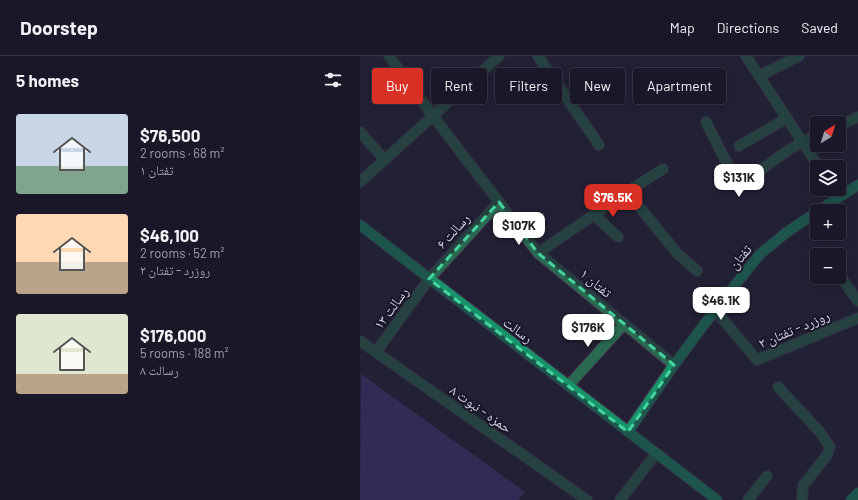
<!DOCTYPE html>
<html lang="en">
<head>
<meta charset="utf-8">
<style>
	body { margin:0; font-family:Barlow,"Noto Naskh Arabic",sans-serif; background:#272534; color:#f1f3f6; height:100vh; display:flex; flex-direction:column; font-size:15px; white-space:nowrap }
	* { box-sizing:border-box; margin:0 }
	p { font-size:13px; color:#9fa0a8 }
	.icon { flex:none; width:22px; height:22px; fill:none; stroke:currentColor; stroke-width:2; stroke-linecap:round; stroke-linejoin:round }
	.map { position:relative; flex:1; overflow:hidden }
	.side { display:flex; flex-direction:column; background:#1a1828; width:360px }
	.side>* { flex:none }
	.hud { position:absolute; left:12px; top:12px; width:380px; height:36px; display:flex; gap:8px }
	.needle { width:26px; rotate:38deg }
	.controls { position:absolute; left:450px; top:60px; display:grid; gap:8px }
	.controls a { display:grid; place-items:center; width:36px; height:36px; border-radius:4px; background:#1a1828; box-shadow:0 2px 10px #0003,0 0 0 1px #383745; font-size:20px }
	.price { position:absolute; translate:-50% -34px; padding:0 9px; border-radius:8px; background:#fff; color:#222; font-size:13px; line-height:26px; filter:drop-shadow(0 1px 2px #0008) }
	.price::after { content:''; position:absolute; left:50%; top:24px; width:12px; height:9px; margin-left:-6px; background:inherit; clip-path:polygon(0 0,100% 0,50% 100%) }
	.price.active { background:#d93025; color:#fff }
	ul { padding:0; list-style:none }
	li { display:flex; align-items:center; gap:12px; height:100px; padding:0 16px }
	li span { display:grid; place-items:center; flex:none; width:112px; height:80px; border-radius:4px; color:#555 }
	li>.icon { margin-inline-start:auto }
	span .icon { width:48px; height:48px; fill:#fffc; stroke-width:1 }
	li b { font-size:17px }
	h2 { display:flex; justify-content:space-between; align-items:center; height:48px; padding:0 16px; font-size:17px }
	.chip { padding:0 14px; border-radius:4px; background:#1a1828; box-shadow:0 2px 10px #0003,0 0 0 1px #383745; font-size:14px; line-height:36px }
	.chip.active { background:#d93025; color:#fff }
	header { display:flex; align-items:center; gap:24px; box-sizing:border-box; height:56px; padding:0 20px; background:#1a1828; border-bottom:1px solid #383745 }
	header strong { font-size:19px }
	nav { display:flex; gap:22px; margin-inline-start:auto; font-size:14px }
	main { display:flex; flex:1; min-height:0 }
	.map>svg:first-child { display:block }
</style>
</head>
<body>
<header>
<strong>Doorstep</strong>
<nav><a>Map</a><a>Directions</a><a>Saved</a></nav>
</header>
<main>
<section class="side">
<h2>5 homes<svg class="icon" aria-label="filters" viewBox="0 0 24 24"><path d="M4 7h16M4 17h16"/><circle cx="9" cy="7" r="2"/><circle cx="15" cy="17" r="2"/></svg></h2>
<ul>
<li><span style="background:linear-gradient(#c9d6e8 65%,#7fa58c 0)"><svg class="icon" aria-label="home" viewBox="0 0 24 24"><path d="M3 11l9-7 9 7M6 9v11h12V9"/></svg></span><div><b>$76,500</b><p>2 rooms · 68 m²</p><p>تفتان ۱</p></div></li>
<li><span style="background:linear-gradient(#ffd9b3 60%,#b9a48a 0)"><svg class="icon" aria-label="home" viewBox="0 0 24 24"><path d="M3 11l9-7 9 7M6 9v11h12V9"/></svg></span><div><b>$46,100</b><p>2 rooms · 52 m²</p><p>روزرد - تفتان ۲</p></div></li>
<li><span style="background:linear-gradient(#dfe7d0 75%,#b9a48a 0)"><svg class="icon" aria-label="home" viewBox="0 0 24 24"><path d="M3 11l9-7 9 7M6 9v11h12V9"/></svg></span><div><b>$176,000</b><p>5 rooms · 188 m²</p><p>رسالت ۸</p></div></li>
</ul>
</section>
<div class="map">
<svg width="498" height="444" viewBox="0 0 498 444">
	<rect width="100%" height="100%" fill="#232035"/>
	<path fill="#48397e" d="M1,318L165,436L158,444H0Z"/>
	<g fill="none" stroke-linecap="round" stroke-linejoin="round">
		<defs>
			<g id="street">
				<path d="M29,0L73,60L178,197L267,136L317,197L337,215"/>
				<path d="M178,0L239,89"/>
				<path d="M386,0L459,111"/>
				<path d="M399,20L439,0"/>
				<path d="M346,66L379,131C404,112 428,91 457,79"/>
				<path d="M479,70L498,61"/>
				<path d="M0,76L25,104"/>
				<path d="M379,90L427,62"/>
				<path d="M0,126L139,0"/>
				<path d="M473,133L479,141"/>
				<path d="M267,136L303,113"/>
				<path d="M234,159L258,181"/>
				<path d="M178,197L314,309"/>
				<path d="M479,219L498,245"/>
				<path d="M355,254L397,304L498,262"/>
				<path d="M0,285L227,444"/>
				<path d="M16,296L69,223L139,146"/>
				<path d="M208,330L264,268"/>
				<path d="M418,331L460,376L470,391L467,399L443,430L442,444"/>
				<path d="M260,444L296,398"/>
				<path d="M388,444L407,420"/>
			</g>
			<g id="secondary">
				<path d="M458,155L498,129"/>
				<path d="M0,169L357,444"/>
				<path d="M268,376L314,309L355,254L400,198L427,176L457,156"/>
				<path d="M491,444L498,437"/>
			</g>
		</defs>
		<use href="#street" stroke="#403d51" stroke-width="12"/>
		<use href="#secondary" stroke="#403d51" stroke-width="12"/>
		<use href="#street" stroke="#296a50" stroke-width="10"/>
		<use href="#secondary" stroke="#179269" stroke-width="10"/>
	</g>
	<path d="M0 0H498V444H0ZM139,146L178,197L314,309L268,376L69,223Z" fill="#232035" fill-opacity=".55" fill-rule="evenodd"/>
	<path fill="none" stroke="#46d49e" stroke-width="3" stroke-dasharray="8 5" stroke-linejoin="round" d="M139,146L178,197L314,309L268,376L69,223Z"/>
	<g text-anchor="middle" stroke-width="4" stroke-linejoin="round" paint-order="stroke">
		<g font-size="14" fill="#d7d6e5" stroke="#19162a">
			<text transform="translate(93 175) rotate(-48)" y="5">رسالت ۶</text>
			<text transform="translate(380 201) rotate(-50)" y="5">تفتان</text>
			<text transform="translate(236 227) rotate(40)" y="5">تفتان ۱</text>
			<text transform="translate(31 252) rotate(-54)" y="5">رسالت ۱۳</text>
			<text transform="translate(434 273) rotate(-23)" y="5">روزرد - تفتان ۲</text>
			<text transform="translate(158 274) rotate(37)" y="5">رسالت</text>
			<text transform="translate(121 353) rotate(35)" y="5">حمزه - نبوت ۸</text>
		</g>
	</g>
</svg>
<div class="controls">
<a><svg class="needle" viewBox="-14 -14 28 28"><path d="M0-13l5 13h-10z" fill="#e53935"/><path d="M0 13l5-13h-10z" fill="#9fa0a8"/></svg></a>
<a><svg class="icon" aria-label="layers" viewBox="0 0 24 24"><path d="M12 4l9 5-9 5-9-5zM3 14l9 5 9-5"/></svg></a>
<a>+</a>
<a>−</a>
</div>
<b class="price" style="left:379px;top:142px">$131K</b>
<b class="price active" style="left:253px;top:162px">$76.5K</b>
<b class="price" style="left:159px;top:190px">$107K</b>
<b class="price" style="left:361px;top:265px">$46.1K</b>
<b class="price" style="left:228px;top:292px">$176K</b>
<div class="hud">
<a class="chip active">Buy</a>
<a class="chip">Rent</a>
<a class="chip">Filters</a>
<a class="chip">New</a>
<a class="chip">Apartment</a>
</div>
</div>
</main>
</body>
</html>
